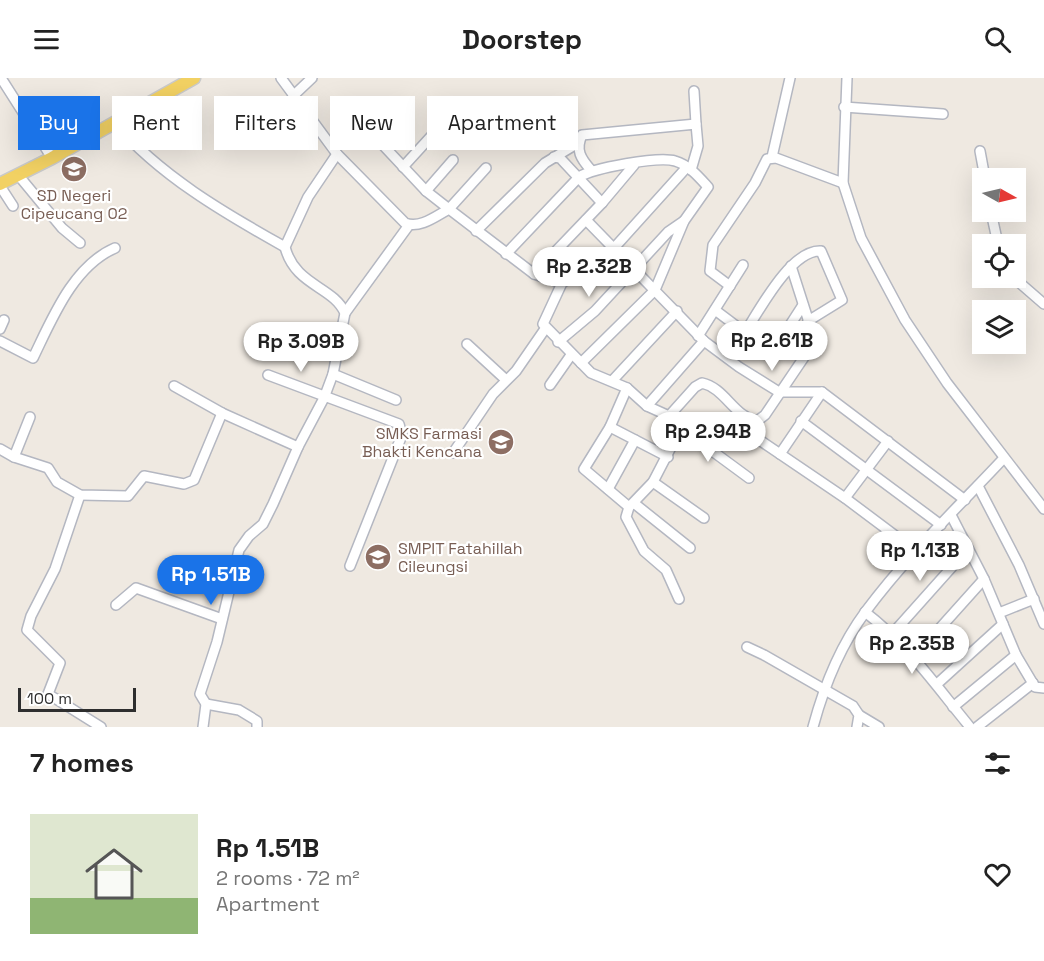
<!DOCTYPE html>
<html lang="en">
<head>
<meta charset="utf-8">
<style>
	body { margin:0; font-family:"Space Grotesk",sans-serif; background:#f2f2f2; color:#222; height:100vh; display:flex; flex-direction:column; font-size:22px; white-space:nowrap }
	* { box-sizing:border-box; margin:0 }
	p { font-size:20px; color:#767676 }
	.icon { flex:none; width:33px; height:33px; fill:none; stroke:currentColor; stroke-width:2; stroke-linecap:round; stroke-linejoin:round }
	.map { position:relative; height:649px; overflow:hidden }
	.details { display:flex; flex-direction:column; background:#fff; flex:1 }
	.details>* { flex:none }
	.top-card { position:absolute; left:18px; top:18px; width:600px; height:54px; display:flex; gap:12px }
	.needle { width:39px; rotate:98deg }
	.fabs { position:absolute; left:972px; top:90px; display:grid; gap:12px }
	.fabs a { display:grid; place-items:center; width:54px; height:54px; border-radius:0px; background:#fff; box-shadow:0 6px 24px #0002; font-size:30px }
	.scale { position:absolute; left:18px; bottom:15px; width:118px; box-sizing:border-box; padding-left:6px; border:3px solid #2e2e2e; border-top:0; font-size:16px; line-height:21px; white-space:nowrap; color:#2e2e2e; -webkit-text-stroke:4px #fff; paint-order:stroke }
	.price { position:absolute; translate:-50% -51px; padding:0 14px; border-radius:21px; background:#fff; color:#222; font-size:20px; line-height:39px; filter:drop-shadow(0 2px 3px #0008) }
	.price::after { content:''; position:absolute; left:50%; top:36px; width:18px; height:14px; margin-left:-9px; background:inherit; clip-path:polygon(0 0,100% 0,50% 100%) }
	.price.on { background:#1a73e8; color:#fff }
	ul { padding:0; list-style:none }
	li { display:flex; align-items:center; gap:18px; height:150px; padding:0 30px }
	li+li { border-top:2px solid #e0e0e0 }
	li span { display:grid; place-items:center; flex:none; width:168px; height:120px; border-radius:0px; color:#555 }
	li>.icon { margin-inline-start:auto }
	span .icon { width:72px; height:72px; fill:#fffc; stroke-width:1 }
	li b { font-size:26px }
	h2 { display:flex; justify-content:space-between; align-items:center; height:72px; padding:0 30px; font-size:26px }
	.tag { padding:0 21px; border-radius:0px; background:#fff; box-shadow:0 6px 24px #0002; font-size:21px; line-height:54px }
	.tag.on { background:#1a73e8; color:#fff }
	header { display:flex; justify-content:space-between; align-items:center; height:78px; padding:0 30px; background:#fff; font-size:27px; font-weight:700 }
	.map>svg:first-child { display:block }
</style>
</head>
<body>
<header><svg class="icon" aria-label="menu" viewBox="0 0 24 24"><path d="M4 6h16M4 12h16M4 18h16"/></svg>Doorstep<svg class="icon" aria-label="search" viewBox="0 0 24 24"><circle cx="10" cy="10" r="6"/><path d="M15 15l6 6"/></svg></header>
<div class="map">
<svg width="1044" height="649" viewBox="0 0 1044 649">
	<rect width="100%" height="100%" fill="#efe9e1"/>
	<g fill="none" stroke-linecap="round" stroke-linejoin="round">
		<defs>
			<g id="minor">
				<path d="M1,0L52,80"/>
				<path d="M281,0L337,76L405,145C420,151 436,138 449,131L534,196L562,205"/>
				<path d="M847,0L843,105L861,160L905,242L947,305L1044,431"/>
				<path d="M694,13L696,46"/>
				<path d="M293,18L312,0"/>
				<path d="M844,29L943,36"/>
				<path d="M114,44C159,97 224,135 285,169"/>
				<path d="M380,64L426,113L449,131L486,90"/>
				<path d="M286,65L310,40"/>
				<path d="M980,73L985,100"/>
				<path d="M554,79L560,80L602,125"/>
				<path d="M772,79L790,0"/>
				<path d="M403,89L435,54"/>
				<path d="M687,89L614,170L562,205L543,246L591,295L627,310L647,328L669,338L695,309L702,305C725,310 734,339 757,343L765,337L815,263L791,188"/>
				<path d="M591,92C581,81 575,72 582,57L696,46L698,68L691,92"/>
				<path d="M19,98L62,150L80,165"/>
				<path d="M0,108L13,128"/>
				<path d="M426,113L453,82"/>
				<path d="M991,134L998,166"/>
				<path d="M586,142L704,263L739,289L779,314H822L965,422"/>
				<path d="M476,153L545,85L578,65"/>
				<path d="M506,176L579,99C593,90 659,78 675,83C689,87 699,99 708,109L684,143L655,212L581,285"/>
				<path d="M534,196L602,125L634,87"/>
				<path d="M1016,197L1021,206L1044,226"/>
				<path d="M730,208L710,193L713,167L755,105L767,81L776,80L843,105"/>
				<path d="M715,232L772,275L803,227"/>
				<path d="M345,235L409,147"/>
				<path d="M0,251L4,242"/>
				<path d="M744,256C759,233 791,171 821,173L842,222L808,243"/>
				<path d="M698,258L743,187"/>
				<path d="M0,263L33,280C52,241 73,188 115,170"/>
				<path d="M558,264L595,233L668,154L684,143"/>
				<path d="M467,266L505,301"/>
				<path d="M333,296L396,322"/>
				<path d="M268,297L399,346L402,357L350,488"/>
				<path d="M612,303L677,233"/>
				<path d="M550,307L571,277"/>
				<path d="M174,308L222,335"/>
				<path d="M627,310L610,349L584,391L629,429"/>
				<path d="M647,328L704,263"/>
				<path d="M669,338L681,350L653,404L629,429L626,439L644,473L666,492L679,521"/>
				<path d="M754,343L750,352L752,357L845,420L917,474"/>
				<path d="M801,343L941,447"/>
				<path d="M610,349L668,379"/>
				<path d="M681,350L749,400"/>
				<path d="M0,371L14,379L48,390L57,404L80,417L128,418L144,398L184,406L194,402L222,335L298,369"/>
				<path d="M453,375L493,316L516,293L545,251"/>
				<path d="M780,376L822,314"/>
				<path d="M14,379L30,339"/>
				<path d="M653,404L704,440"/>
				<path d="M978,408L1019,487L1044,546"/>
				<path d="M608,411L635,362"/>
				<path d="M80,417L55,491L31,538L27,552L60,585L48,616L101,649"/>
				<path d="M845,420L888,363"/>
				<path d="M635,426L690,470"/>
				<path d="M951,437L984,501L1016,577L1035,609L1044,610"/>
				<path d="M116,527L136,510L222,541"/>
				<path d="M865,534C908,567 936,608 970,649"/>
				<path d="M999,535L1034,521"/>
				<path d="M893,555L968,471"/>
				<path d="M747,569L764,577L853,628L859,637L857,649"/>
				<path d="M915,578L984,501"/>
				<path d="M937,606L1003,546"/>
				<path d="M206,626L239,632L257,643V649"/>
				<path d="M953,629L1016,577"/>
				<path d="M859,637L879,649"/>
				<path d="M203,649L206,626L200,616L217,564L239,472L249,458L263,446L273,426L298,369L324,320L333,296L345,235C333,208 295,208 285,169L308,119L337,76"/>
				<path d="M813,649C824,608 840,568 866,533C907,478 957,430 1004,380"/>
				<path d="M977,649L1033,605"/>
			</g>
			<path id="major" d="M0,106L52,80L194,0"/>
		</defs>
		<use href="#minor" stroke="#b4b7c1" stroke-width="12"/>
		<use href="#major" stroke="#c9c9c9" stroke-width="15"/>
		<use href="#minor" stroke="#fff" stroke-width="9"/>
		<use href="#major" stroke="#f2d163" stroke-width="12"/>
	</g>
	<defs>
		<symbol id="school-disc" viewBox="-11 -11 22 22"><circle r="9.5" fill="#8d6e63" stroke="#fff"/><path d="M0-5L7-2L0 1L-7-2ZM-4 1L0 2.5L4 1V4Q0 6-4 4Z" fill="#fff"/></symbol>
	</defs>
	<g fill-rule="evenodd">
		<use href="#school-disc" x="59" y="76" width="30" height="30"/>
		<use href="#school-disc" x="486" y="349" width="30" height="30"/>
		<use href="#school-disc" x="363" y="464" width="30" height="30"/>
	</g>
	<g text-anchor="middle" stroke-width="4.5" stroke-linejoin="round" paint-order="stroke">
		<g font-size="16" fill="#785e54" stroke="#fff">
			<text x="74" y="123">SD Negeri<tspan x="74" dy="18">Cipeucang 02</tspan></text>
			<text x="482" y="361" text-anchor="end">SMKS Farmasi<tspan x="482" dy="18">Bhakti Kencana</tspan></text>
			<text x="398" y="476" text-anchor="start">SMPIT Fatahillah<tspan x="398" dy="18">Cileungsi</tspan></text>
		</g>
	</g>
</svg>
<div class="fabs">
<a><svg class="needle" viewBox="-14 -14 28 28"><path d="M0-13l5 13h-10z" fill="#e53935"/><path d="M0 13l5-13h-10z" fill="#767676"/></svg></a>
<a><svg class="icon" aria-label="locate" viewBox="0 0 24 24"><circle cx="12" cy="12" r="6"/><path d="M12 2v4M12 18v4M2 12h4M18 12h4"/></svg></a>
<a><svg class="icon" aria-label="layers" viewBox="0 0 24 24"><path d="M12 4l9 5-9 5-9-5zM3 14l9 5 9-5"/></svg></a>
</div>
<div class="scale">100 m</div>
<b class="price" style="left:589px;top:220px">Rp 2.32B</b>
<b class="price" style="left:772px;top:294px">Rp 2.61B</b>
<b class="price" style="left:301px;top:295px">Rp 3.09B</b>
<b class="price" style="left:708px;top:385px">Rp 2.94B</b>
<b class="price" style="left:920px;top:504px">Rp 1.13B</b>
<b class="price on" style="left:211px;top:528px">Rp 1.51B</b>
<b class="price" style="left:912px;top:597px">Rp 2.35B</b>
<div class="top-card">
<a class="tag on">Buy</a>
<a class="tag">Rent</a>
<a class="tag">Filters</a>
<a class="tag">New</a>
<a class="tag">Apartment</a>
</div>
</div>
<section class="details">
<h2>7 homes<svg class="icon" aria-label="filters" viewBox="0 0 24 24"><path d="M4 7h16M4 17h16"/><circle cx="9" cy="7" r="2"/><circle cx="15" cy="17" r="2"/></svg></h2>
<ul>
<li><span style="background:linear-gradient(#dfe7d0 70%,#8fb573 0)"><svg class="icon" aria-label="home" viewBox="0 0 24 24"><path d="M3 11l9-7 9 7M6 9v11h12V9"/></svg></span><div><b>Rp 1.51B</b><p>2 rooms · 72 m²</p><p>Apartment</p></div><svg class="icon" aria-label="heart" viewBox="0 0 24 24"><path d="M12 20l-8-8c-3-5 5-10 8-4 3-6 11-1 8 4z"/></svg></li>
</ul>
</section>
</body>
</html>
